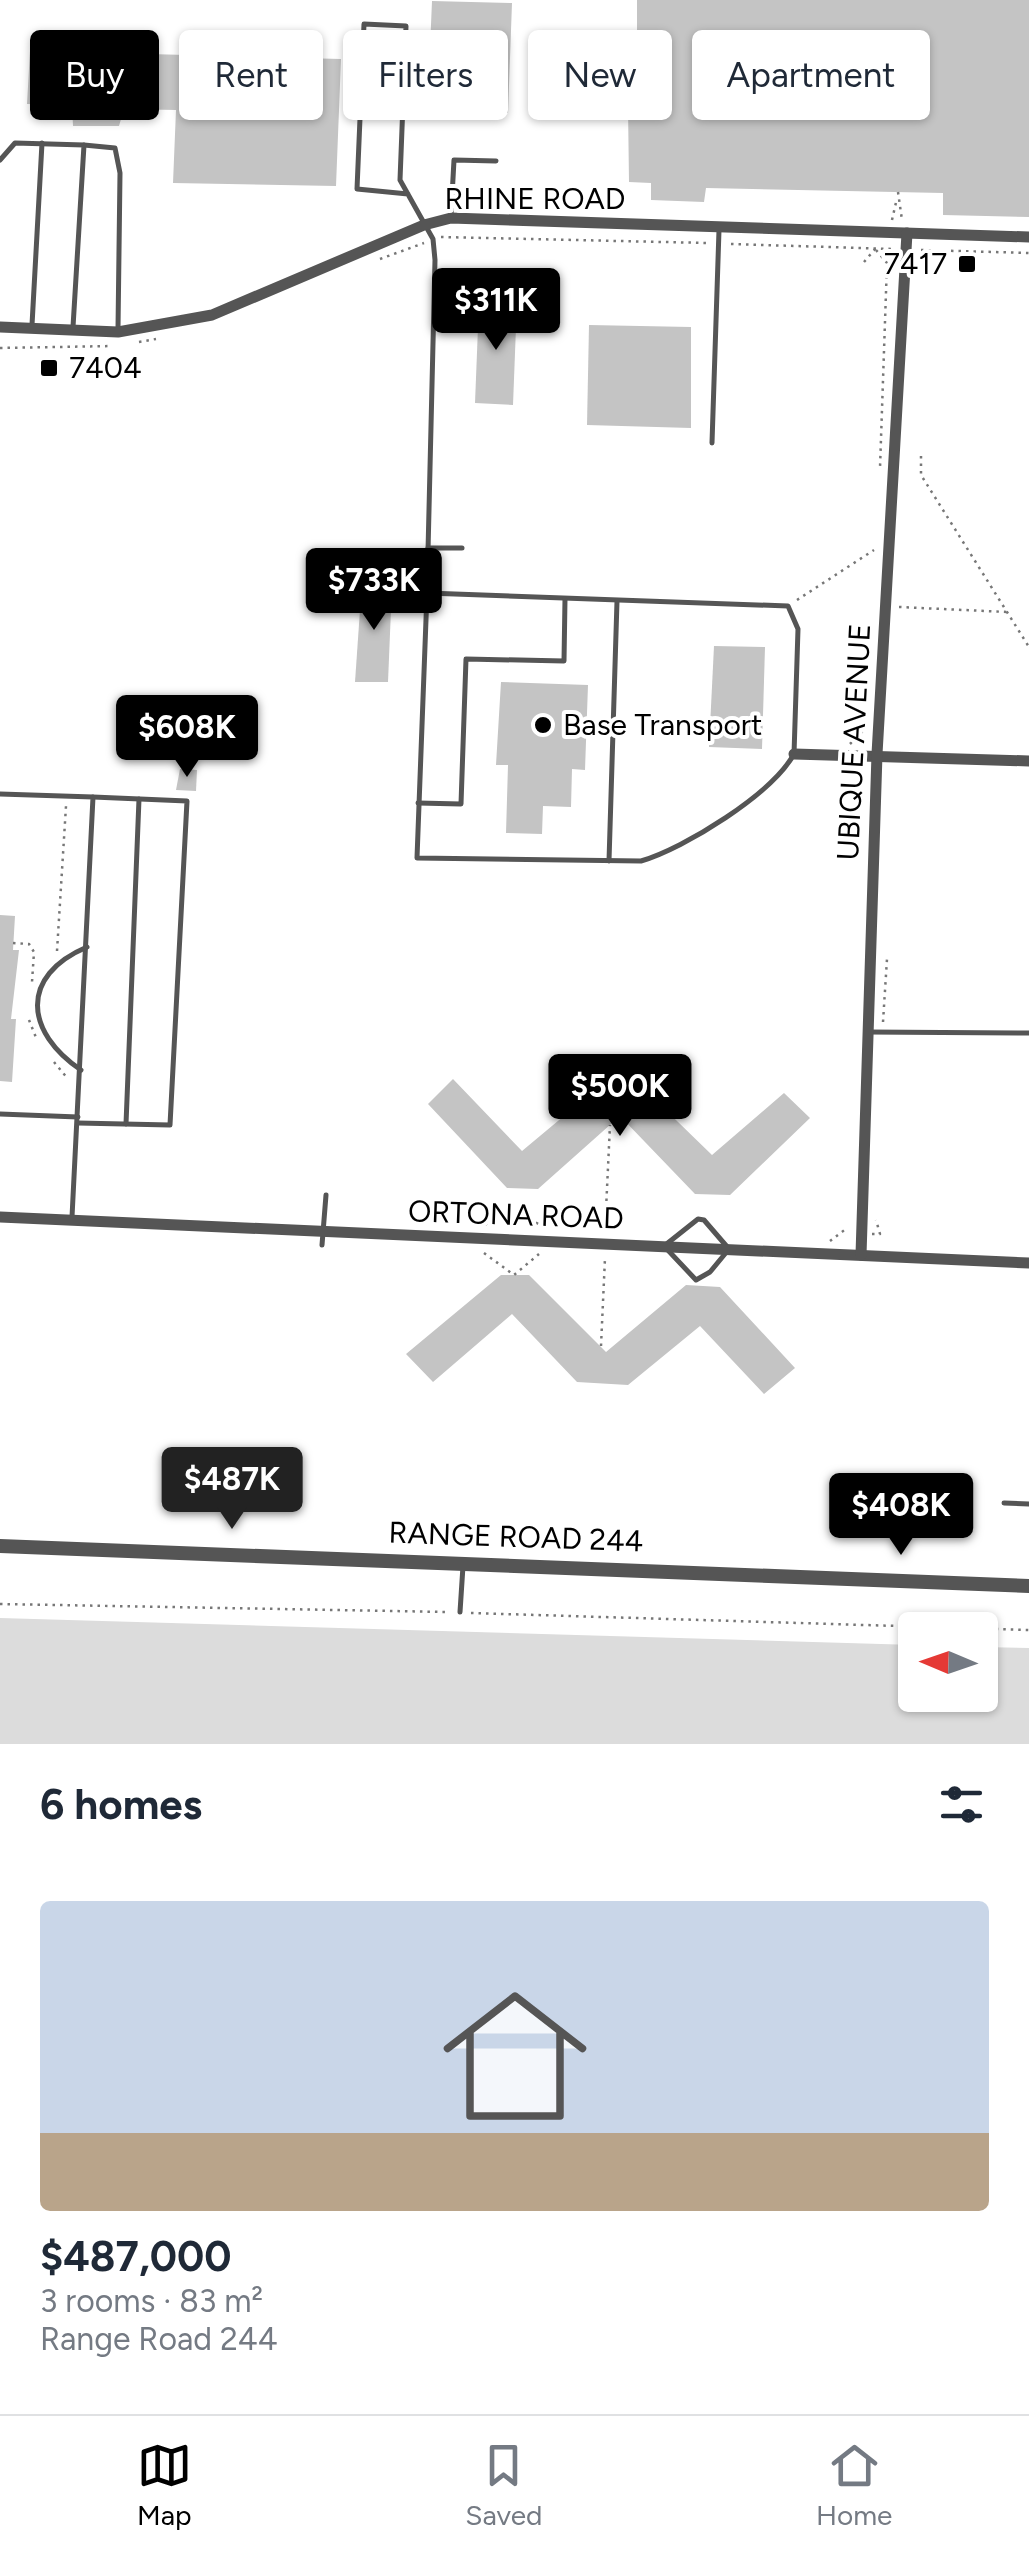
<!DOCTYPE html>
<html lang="en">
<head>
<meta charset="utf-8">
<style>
	body { margin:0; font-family:Figtree,sans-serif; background:#f6f6f7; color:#1f2937; height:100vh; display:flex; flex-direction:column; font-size:38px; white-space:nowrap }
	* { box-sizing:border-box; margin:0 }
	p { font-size:32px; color:#747a83 }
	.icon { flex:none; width:55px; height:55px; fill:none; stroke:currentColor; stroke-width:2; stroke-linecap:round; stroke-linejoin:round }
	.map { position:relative; height:1744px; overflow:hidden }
	.sheet { display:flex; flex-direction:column; background:#fff; flex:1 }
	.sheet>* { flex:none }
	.hud { position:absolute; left:30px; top:30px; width:970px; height:90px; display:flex; gap:20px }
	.needle { width:65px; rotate:272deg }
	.buttons { position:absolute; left:898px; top:1612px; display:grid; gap:20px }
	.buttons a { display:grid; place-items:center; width:100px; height:100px; border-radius:10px; background:#fff; box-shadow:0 2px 8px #0004; font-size:50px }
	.price { position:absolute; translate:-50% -85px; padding:0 22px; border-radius:10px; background:#000; color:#fff; font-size:32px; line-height:65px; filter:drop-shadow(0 2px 5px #0008) }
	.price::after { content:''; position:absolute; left:50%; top:60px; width:30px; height:22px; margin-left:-15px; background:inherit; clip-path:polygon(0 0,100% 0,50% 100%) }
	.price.active { background:#222; color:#fff }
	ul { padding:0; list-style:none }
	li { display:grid; align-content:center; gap:20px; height:530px; padding:0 40px }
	li span { display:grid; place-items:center; height:310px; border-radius:10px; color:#555 }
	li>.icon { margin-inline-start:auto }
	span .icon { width:180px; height:180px; fill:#fffc; stroke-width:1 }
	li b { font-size:42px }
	h2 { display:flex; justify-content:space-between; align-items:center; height:120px; padding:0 40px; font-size:42px }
	.tag { padding:0 35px; border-radius:10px; background:#fff; box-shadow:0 2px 8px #0004; font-size:35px; line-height:90px }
	.tag.active { background:#000; color:#fff }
	.tabs { display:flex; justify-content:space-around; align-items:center; height:140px; border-top:2px solid #e0e1e3; background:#fff; font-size:28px; color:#747a83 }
	.tabs a { display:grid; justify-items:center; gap:5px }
	.tabs .active { color:#000 }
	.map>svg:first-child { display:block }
</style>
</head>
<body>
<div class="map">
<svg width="1029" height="1744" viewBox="0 0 1029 1744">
	<rect width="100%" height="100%" fill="#fff"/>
	<path fill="#dcdcdc" d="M0,1618L915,1645V1695H980V1647L1029,1648V1744H0Z"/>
	<g fill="#c4c4c4">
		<path d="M637,0H1029V217L943,215V193L706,188L704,202L651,200V183L629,182L628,107H659L661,41L637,39Z"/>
		<path d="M432,1L512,3L508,113L469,112L467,120L427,119Z"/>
		<path d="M30,51L341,59L336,186L173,183L176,110L124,109L119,126H73L72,105L27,104Z"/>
		<path d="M517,301L513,405L475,403L479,302Z"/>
		<path d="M589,325L691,327V428L587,425Z"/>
		<path d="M362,581L392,585L388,682H355Z"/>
		<path d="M714,646L765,647L762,749L709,747Z"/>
		<path d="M501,682L588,685L585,770L572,769L571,807L543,806L542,834L506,833L508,765H496Z"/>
		<path d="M180,769L197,770L196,791L176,790Z"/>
		<path d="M0,915L15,916L13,950H19L11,1019H16L12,1082L0,1081Z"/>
		<path d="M453,1079L522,1151L601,1085L643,1088L712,1155L784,1093L810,1118L730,1195L695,1194L620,1116L538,1189L507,1188L428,1104Z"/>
		<path d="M501,1275H529L606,1352L686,1285L720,1287L795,1368L764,1394L700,1326L628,1385L577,1382L512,1314L433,1382L406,1354Z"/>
	</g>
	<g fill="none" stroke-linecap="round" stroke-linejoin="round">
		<g stroke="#777" stroke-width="2.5" stroke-dasharray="2.5 5" stroke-linecap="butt">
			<path d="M898,192L902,220"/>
			<path d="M892,220L897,198"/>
			<path d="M441,237L708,243"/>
			<path d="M731,244L893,249"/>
			<path d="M876,250L887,263L880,468"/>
			<path d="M921,250L1029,253"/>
			<path d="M380,259L424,243"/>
			<path d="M864,262L876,248"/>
			<path d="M139,342L156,339"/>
			<path d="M0,348L112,346"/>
			<path d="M921,456V475L1029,647"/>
			<path d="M797,600L874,550"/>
			<path d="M899,607L1007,612"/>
			<path d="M850,744L864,730"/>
			<path d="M13,943L29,944L34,952L32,982"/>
			<path d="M57,951L66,806"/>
			<path d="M29,1020L37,1040"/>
			<path d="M883,1022L887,959"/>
			<path d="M54,1062L68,1079"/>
			<path d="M485,1225L509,1208L544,1227"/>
			<path d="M605,1231L610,1125"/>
			<path d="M872,1234H880L876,1220"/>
			<path d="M830,1241L847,1228"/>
			<path d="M484,1253L514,1275L539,1254"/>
			<path d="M601,1346L605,1258"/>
			<path d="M0,1604L448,1612"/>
			<path d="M471,1613L1029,1630"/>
		</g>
		<g stroke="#555" stroke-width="5">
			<path d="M84,145L115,148L120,173L118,329"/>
			<path d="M0,160L15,143L84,145L73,327"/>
			<path d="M408,194L357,189L364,24L406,26L400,180L433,239L435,260L427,593L788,606L798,629L794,754C772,794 685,848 641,861L417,858L427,593"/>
			<path d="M451,215L454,160L496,161"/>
			<path d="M32,325L42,143"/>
			<path d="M712,443L719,230"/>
			<path d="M428,548H462"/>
			<path d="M0,794L93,797L72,1217"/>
			<path d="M418,803L461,804L466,659L564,661L565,599"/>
			<path d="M609,861L617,601"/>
			<path d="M867,1032L1029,1033"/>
			<path d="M81,1070C25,1032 19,976 87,947"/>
			<path d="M0,1114L78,1117"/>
			<path d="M78,1123L170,1125L187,801L93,797"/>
			<path d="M126,1124L139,799"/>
			<path d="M698,1219L704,1220L729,1249L710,1272L696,1280L664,1246Z"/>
			<path d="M322,1245L326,1195"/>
			<path d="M1004,1503L1029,1504"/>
			<path d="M460,1612L463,1566"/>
		</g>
		<g stroke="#555" stroke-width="11">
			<path d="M0,327L118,332L212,315L424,225L451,218L1029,237"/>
			<path d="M794,754L1029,761"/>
			<path d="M0,1217L1029,1263"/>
			<path d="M861,1255L877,754L907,233"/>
		</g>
		<path stroke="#555" stroke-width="14" d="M0,1546L1029,1586"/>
	</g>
	<g fill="#000" stroke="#fff" stroke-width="4">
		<rect x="957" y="254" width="20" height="20" rx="5"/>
		<rect x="39" y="358" width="20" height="20" rx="5"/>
		<circle cx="543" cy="725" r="10"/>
	</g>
	<g text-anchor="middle" stroke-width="8" stroke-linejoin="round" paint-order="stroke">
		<g font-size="30" fill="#000" stroke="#fff">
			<text x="535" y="209">RHINE ROAD</text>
			<text transform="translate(854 742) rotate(-87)" y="10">UBIQUE AVENUE</text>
			<text transform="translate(516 1215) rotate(2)" y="10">ORTONA ROAD</text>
			<text transform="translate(516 1537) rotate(2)" y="10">RANGE ROAD 244</text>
		</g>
		<g font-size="30" fill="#000" stroke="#fff" text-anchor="start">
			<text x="947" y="274" text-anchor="end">7417</text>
			<text x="69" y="378">7404</text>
			<text x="563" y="735">Base Transport</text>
		</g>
	</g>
</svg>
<div class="buttons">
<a><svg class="needle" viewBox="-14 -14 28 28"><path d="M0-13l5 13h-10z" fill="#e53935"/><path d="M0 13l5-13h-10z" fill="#747a83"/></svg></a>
</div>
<b class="price" style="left:496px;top:353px">$311K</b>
<b class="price" style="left:374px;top:633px">$733K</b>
<b class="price" style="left:187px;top:780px">$608K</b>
<b class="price" style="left:620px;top:1139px">$500K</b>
<b class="price active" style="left:232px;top:1532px">$487K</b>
<b class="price" style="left:901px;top:1558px">$408K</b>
<div class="hud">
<a class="tag active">Buy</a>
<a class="tag">Rent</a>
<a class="tag">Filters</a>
<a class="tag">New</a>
<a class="tag">Apartment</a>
</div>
</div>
<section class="sheet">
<h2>6 homes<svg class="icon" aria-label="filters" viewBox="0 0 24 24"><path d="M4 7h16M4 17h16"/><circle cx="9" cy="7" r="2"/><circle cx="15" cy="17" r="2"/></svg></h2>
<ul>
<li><span style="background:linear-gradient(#c9d6e8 75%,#b9a48a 0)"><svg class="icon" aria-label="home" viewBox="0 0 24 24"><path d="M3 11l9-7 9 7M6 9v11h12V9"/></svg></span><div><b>$487,000</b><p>3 rooms · 83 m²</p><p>Range Road 244</p></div></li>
</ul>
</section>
<nav class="tabs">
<a class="active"><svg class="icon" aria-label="map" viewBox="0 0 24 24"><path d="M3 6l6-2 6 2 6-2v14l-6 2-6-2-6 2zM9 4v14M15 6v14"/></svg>Map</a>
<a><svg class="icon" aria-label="saved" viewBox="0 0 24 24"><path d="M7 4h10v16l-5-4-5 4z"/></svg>Saved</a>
<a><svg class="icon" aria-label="home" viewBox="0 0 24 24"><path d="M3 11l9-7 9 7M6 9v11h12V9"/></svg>Home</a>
</nav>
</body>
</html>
